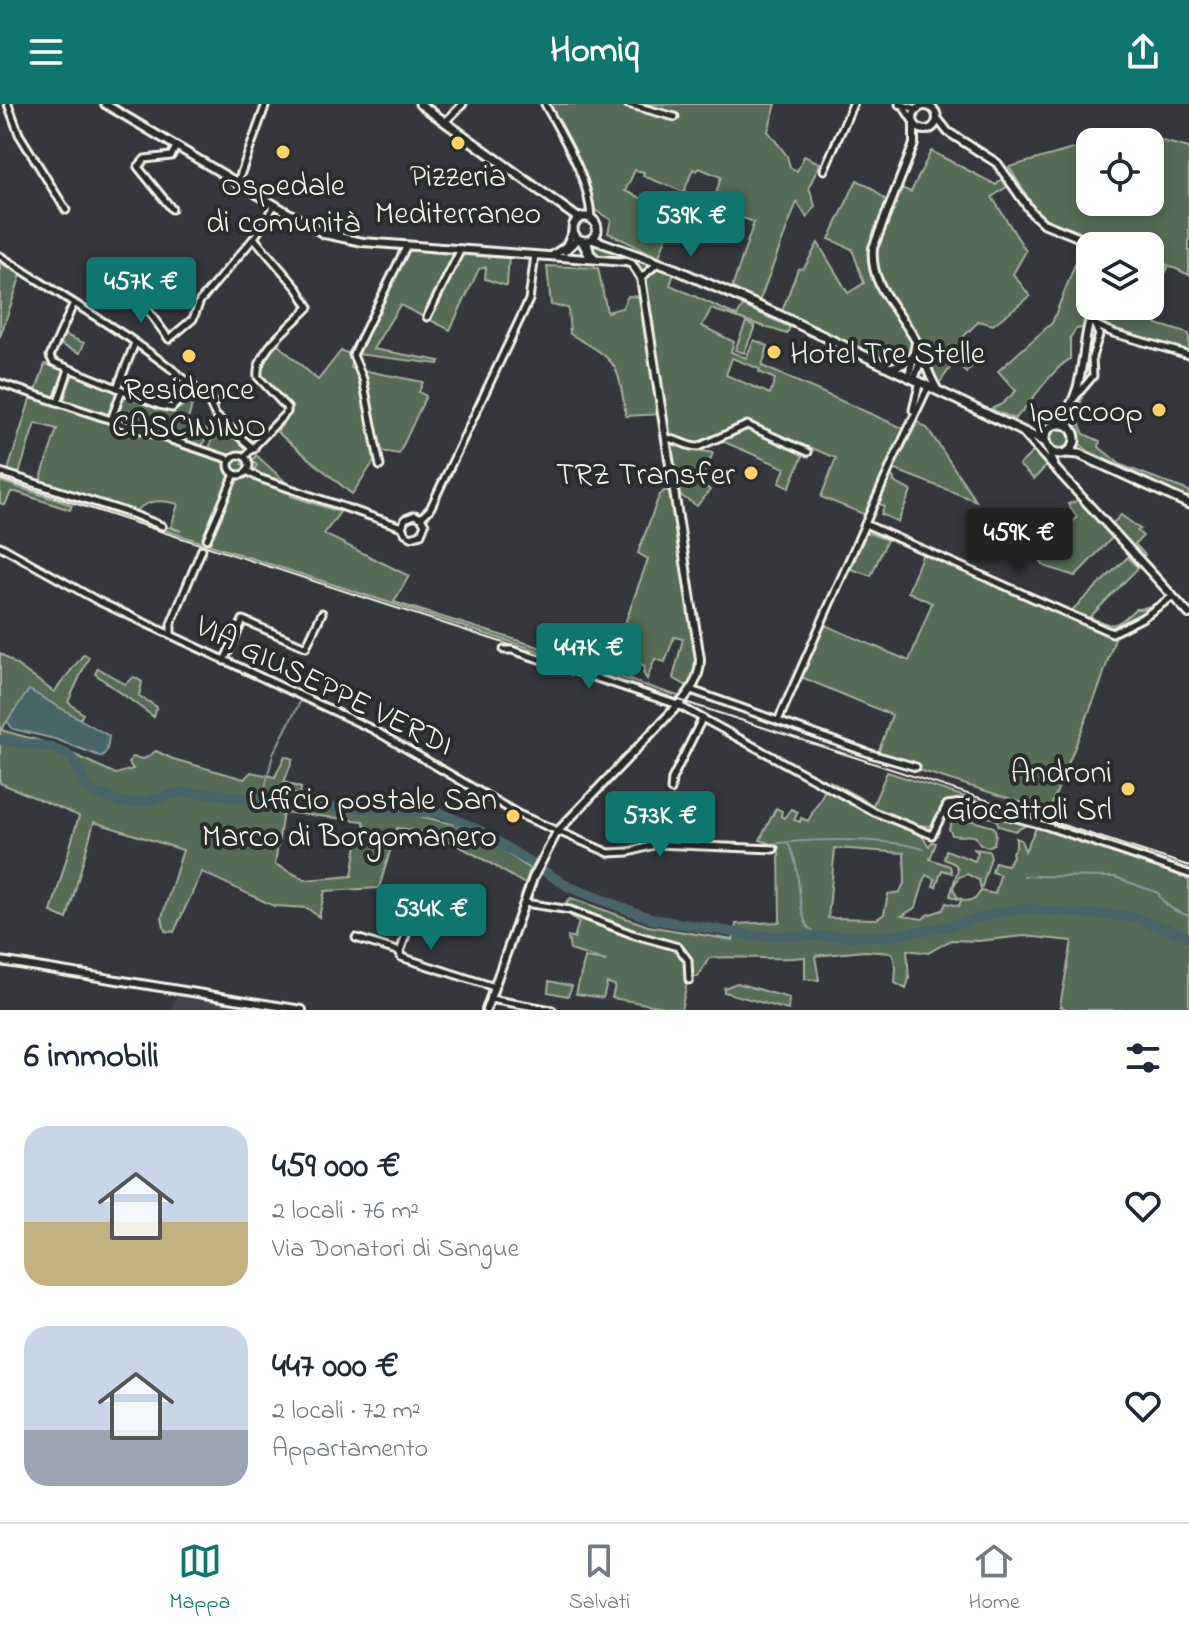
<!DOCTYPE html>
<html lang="it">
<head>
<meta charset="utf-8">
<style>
	body { margin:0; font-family:"Indie Flower",sans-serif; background:#f2f2f3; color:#1f2937; height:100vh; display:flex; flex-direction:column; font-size:30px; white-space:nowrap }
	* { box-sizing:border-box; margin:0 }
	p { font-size:26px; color:#747a83 }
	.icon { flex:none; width:44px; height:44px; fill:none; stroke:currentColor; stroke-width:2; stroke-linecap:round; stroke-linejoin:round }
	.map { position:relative; height:906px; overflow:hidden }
	.sheet { display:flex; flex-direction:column; background:#fff; flex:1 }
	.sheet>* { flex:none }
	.controls { position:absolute; left:1076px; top:24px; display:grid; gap:16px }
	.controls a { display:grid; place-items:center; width:88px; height:88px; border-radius:16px; background:#fff; box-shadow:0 4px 12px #0003; font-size:40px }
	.price { position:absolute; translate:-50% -68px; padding:0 18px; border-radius:8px; background:#0f766e; color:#fff; font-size:26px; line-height:52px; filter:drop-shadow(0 2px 4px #0008) }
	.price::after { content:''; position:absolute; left:50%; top:48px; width:24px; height:18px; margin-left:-12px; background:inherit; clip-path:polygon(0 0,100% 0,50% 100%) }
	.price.selected { background:#222; color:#fff }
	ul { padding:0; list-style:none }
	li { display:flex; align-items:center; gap:24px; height:200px; padding:0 24px }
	li span { display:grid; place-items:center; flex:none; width:224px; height:160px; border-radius:24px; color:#555 }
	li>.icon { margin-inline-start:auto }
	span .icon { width:96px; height:96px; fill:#fffc; stroke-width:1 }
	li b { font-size:34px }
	h2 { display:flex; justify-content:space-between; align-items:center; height:96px; padding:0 24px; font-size:34px }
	header { display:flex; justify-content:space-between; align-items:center; height:104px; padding:0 24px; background:#0f766e; color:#fff; font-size:36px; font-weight:700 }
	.dock { display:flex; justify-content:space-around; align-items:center; height:112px; border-top:2px solid #e0e1e3; background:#fff; font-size:22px; color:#747a83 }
	.dock a { display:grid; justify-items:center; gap:4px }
	.dock .selected { color:#0f766e }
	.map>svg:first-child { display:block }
</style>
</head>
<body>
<header><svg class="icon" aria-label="menu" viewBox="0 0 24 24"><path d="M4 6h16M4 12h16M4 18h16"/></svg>Homiq<svg class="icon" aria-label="share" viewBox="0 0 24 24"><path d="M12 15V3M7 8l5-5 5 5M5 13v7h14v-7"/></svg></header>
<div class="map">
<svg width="1189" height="906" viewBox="0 0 1189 906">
	<rect width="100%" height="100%" fill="#36373c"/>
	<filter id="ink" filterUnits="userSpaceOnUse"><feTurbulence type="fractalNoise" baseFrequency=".0125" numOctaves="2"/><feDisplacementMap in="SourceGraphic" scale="16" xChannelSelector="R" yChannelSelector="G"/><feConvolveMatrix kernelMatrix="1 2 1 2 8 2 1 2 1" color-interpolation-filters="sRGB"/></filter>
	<g filter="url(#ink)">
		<path fill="#44434c" d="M178,889L277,906H170Z"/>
		<g fill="#576c57" stroke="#a6aea0" stroke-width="2" fill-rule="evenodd">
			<path d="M547,0H776L768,27L787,52L790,63L797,67L804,52L820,59L809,83L815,102L807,114L797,98L759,198L732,184L754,118L712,103L721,73L699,64L697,67L693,65L684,88L643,72L644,68L635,66L625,87L675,109L659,153L608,129L611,116L595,106L590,86Z"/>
			<path d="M1159,36L1189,44V171L1150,153V142H1128L1117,132L1103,136L1047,116L1035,105L1009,63L1073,45L1090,43V98H1150V38H1132Z"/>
			<path d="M931,47L996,81L1003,74L1008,82L992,93L1026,147L1013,170L1030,192L993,221L979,217L961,235L966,242L958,253L968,244L979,254L966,269L956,256L938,281L877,172L875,147L901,84L911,88Z"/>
			<path d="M857,76L872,84L889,99L871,143L872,169L914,240L908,256L893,261L781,210L798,165L804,164L818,139L848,189L864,179L852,145L829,135Z"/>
			<path d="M592,139H598L653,159L641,169C620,148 607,159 589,146Z"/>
			<path d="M1083,140L1090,143V200L1083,224L1076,225L1070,234V255C1053,264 1031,299 1015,315L991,305L1002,300L1016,287L998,267L1052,219Z"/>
			<path d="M408,146L509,151L507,182L485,175L486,163L479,165L450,226L400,201L373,245L440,257L438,260L356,250Z"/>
			<path d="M1150,157L1168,164L1150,199Z"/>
			<path d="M0,159L21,171L0,233Z"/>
			<path d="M547,162L598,164L607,208L622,204L628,192L644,193L662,310L626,312C617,257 619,258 570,230L568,204L551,201Z"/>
			<path d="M656,164L674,170L670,181L737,212L743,202L790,223L787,230L711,205L702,222L734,238L731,248L746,254L754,236L768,242L762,262L905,325L866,411L821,393L836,354L807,342L789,384L779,379L785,364L713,333C688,347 689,332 667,331L656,243L644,174ZM732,254L760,265L759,268L775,275L770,290L726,271Z"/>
			<path d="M1097,202H1150L1149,211L1157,220L1189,230V248L1099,221L1094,212Z"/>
			<path d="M746,218L755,222L744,249L735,246Z"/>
			<path d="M63,230L84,239L80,249L59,240Z"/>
			<path d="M276,239L318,276L341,247L351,250V264L423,278L419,288L426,292L399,350L381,347L352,390L277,328L289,311L292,302L263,276L259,269L267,250Z"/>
			<path d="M45,260L64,266L53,296L62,299L73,270L118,286L108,314L116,317L125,290C142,298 174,320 187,296L193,297L188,316L201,321V324L208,327L201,346L209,348L216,313L254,345L245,352L242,360L254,367L257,361L252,357L256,351L292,384L291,392L340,408L324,430L409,472L394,498L626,570L635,578L681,593L0,373L181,427L171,423L178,400C159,395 147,396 132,410L39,380L57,325L35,319L18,373L7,370L32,289L35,290Z"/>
			<path d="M1083,293L1075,310L1084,330L1100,337L1099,343L1121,361L1189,387V395L1088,347L1080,340C1083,316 1063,318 1083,293Z"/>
			<path d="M918,318L928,325L976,397L893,365Z"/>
			<circle cx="1060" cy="334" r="10"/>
			<path d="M676,339L687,344L713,349L701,379L710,386L697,402L680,391L671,345L672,341Z"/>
			<path d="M1034,347L1048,360L1034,375L1019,361Z"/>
			<path d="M889,371L894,374V378L911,387L898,418L881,410L884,402L877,399Z"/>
			<path d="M0,377L72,401L70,406L16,388H11L5,401L0,399Z"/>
			<path d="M664,387H674L700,555L698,571L685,589L687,582L673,574L683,535L674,533L665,558L655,555L647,575L643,569L645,562L638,559L633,569L626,567L624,557L613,553L648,455L638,449L659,392Z"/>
			<path d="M1079,396L1113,433L1075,472L1044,462L1037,451L1077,413L1068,400Z"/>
			<path d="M1121,411L1140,425L1137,427L1143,432L1135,440L1145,451L1141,453L1112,420Z"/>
			<path d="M869,429L887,436L871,472L851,465L866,430Z"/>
			<path d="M923,449L1115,534L1100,581L1049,707L916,665L918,660L878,649L892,611L801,573L825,521L909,557L932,499L908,488Z"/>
			<path d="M1128,453L1138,464L1090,513C1116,524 1114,524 1135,505H1140L1160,499C1121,525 1115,534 1072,506Z"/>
			<path d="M0,549L54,588L84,550L89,553L68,598L83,610L80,615L29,586L1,626L51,640L116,670L133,665L129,659L132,653L144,655L156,647L173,655L244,675L251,668L275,673L285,652L293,655L284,678L301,684L300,691L294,690V694L283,692V703L358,709L411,710L461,722L485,733L530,765L525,780C483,756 446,728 397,724L379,784L325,787L319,813L307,804L274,802L202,768L174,828L165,827L162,813L183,746L94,718L67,815L51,808L79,712L0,679ZM283,708L363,717L365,722L358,734L352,772L305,776L275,760Z"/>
			<path d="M98,564L125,580L134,573L142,578L139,592L157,603L154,613L95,570Z"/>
			<path d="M887,668L1145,750V752L1046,720L952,697L938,708L931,722L918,721L916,724L929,742L932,738L936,739L930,755L950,762L952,769L942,766L936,783L933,782L935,775L926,771L916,803L902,812L923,815L927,811L943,806L946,799L959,802L961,796L950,792L958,765L955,760L944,755L946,746L975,757L978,748L973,745L989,747L991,753L981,786L979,776L967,770L959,773L953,783L957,793L966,797L975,795L981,787L995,790L1000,771L992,768L995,758L1007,761L1013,752L1012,748L1016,743V734L1021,736L1025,747L1036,724L1040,722L1189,772V832H1186L1189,834V906H1068L1060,902L1072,837L1024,832L978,837L951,836L928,849L907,846L909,875L906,885L895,879L896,863L892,849L865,847L815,852L819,876L805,875V853C772,857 742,851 709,854L698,873L691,872L688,874L681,906L612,894L615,881L607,879L603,894L576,890L585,854L606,857L570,846L568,833L574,834L579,818L560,804L571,794L648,822L733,836L736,820L780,818L779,743L760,736L776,704L782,707L781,712L784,714L791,705L798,708L794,716L800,718L801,714L808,717L830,677L873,701ZM835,744L904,749L905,777L900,788L888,790L884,810L877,815L828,814Z"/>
			<path d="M962,700L1027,721L1015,727L999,722L996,715C980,712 961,700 947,711L944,709L948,702Z"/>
			<path d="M955,712L994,723L996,729L994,740L988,743L980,740L976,733C967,730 961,733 952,731L949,725Z"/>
			<path d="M549,877L572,882L568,892L548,888Z"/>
			<path d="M737,879L789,894L788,906L724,888V884Z"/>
		</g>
		<path fill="#48656b" stroke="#8d9d9d" stroke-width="2" d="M29,586L109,632L107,646L102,653L55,635L13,625L7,617Z"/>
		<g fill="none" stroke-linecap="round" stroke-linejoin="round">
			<g stroke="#8d9d9d" stroke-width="2">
				<path d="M361,624L368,628"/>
				<path d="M374,631L384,636"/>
				<path d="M262,697L273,650L300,598L305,597L358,622"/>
				<path d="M788,740C803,763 795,804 809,824C809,824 819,831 819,832"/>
				<path d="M755,742C802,735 877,732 924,745"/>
				<path d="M604,744C629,747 651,735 676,738"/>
				<path d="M1024,772L1115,773L1158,789C1165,803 1175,807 1189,812"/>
			</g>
			<path stroke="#48656b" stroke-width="10" d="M0,636L51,643L68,651L74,657L87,683L95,689L124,699L144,698L180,688L217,690L262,697L324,703L441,709L479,726L569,783L652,815L756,832H890L945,823L1018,804L1133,813L1189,833"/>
			<defs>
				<g id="minor">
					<path d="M8,0L19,30L66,106"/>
					<path d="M545,0C564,36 589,73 591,114"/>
					<path d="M628,0L675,13"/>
					<path d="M899,0L917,5"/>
					<path d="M905,5L912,16"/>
					<path d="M445,18L463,0"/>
					<path d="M824,66L853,0"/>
					<path d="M237,80L266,0"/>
					<path d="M172,105L138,63L145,55L171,52L176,43"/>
					<path d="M0,152L129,234L168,262L214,299"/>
					<path d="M641,174L658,159"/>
					<path d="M137,192L169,235L193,215L200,197L254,134L274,102"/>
					<path d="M73,201L50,252L53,258L159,301L172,304L186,290L190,280"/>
					<path d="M427,213L461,145"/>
					<path d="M1092,219L1113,229L1189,251"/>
					<path d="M0,279L231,356"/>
					<path d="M117,284L135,239"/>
					<path d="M208,297L216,312L254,345"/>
					<path d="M1072,297L1093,272L1092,253L1099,231L1095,222"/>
					<path d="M58,298L69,265"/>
					<path d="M913,306L920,277"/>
					<path d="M111,316L122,286"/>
					<path d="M1021,327L1054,364"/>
					<path d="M666,334C678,335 686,343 698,343L747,321L808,348"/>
					<circle cx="239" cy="361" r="10"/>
					<path d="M245,352L287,308V304L258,273C254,248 293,220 309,203L298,185L254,134"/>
					<path d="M380,362L363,275L353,251L407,141"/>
					<path d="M247,367L259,374L402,423L405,429L411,433L421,430L425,420L421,414L415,411L405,415L402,423"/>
					<path d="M0,368L132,410L162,422"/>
					<path d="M421,414L430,405L529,196L535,151"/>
					<path d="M865,420L1112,529L1142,514L1172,493"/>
					<path d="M207,435L235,370"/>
					<path d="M0,442L98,497L374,626L518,710L609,749L629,748L657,740L774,745"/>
					<path d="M171,530V520L202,445"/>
					<path d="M504,546H512L678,601L874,708L932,731L947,701L962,699L1046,722L1189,770"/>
					<path d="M224,557L243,516L306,543L322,509"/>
					<path d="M691,586L871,650L916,663"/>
					<path d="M778,617L892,359L928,283"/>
					<path d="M671,686L672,675L702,615"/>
					<path d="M421,787L400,848L401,853L494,883"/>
					<path d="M525,799L570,806L632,830L678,843L688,856L689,876"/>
					<path d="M356,834L400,848"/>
					<path d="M490,895L552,906"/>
				</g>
				<g id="tertiary">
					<path d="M105,0L324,130L363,138L626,158L632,160L641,174L700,555C700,572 693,584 682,597L557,728L533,774L486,906"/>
					<circle cx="925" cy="14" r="12"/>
					<path d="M937,14L948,28L997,59L1032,109L1043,119L1095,140H1107"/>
					<path d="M914,21V40L873,144C869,186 904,209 920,245C925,259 929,272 937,285"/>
					<path d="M581,136L590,154"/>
					<path d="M587,137L590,149L596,155"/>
					<path d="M1106,141L1115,137L1123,142"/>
					<path d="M565,147L578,135"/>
					<path d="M553,151L566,142L573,127"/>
					<path d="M892,263L903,260L913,253"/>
					<path d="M909,272L916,239"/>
					<path d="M914,275L921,256"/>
					<path d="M1068,309L1071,325"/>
					<path d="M1058,320C1090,281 1078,243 1094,202"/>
					<path d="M1049,346L1055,364L1189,510"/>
					<path d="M0,857L302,906"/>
				</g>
				<g id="secondary">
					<path d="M420,0L578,114"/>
					<circle cx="585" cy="125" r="12"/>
					<path d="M592,135L675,165L779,211L1045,338"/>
					<circle cx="1060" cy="335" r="15"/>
					<path d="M1066,349L1079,350L1189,400"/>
				</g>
			</defs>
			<use href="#minor" stroke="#f4f1e8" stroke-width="11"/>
			<use href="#tertiary" stroke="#f4f1e8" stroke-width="12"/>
			<use href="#secondary" stroke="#f4f1e8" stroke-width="13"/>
			<use href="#minor" stroke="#2a2d2e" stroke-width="5"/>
			<use href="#tertiary" stroke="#2a2d2e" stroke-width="6"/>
			<use href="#secondary" stroke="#2a2d2e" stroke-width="7"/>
			<path stroke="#f4f1e8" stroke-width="2" d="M0,375L1189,762"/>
		</g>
	</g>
	<g fill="#ffd166" stroke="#2a2d2e" stroke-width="3">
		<circle cx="458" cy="39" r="8"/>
		<circle cx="283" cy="48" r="8"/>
		<circle cx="774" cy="248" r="8"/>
		<circle cx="189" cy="252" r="8"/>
		<circle cx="1159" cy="306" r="8"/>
		<circle cx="751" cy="369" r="8"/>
		<circle cx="1128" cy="685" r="8"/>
		<circle cx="513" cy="712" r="8"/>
	</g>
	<g text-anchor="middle" stroke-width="8" stroke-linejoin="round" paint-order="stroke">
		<g font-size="32" fill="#f4f1e8" stroke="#2a2d2e" text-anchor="end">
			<text x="458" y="82" text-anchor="middle">Pizzeria<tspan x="458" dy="37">Mediterraneo</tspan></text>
			<text x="283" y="91" text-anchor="middle">Ospedale<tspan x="283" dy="37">di comunità</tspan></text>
			<text x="790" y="259" text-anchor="start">Hotel Tre Stelle</text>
			<text x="189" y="295" text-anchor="middle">Residence<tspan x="189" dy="37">CASCININO</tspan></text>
			<text x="1143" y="317">Ipercoop</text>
			<text x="735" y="380">TRZ Transfer</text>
			<text x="1112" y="678">Androni<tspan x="1112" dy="37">Giocattoli Srl</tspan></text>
			<text x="497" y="705">Ufficio postale San<tspan x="497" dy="37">Marco di Borgomanero</tspan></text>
		</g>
		<g font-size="32" fill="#f4f1e8" stroke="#2a2d2e">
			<text transform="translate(325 580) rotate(26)" y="11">VIA GIUSEPPE VERDI</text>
		</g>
	</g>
</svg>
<div class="controls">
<a><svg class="icon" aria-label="locate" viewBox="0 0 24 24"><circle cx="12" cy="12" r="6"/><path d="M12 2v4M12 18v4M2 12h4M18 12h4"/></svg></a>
<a><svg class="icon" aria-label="layers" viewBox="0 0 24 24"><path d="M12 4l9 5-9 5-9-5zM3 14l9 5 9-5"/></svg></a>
</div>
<b class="price" style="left:691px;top:155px">539K €</b>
<b class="price" style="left:141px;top:221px">457K €</b>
<b class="price selected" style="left:1019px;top:472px">459K €</b>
<b class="price" style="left:589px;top:587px">447K €</b>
<b class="price" style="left:660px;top:755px">573K €</b>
<b class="price" style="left:431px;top:848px">534K €</b>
</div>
<section class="sheet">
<h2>6 immobili<svg class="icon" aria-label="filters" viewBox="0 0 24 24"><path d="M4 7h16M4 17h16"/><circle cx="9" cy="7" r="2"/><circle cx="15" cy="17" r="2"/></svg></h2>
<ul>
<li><span style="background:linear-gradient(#c9d6e8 60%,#c2b280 0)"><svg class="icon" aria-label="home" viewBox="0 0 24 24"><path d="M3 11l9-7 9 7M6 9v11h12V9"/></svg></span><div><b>459 000 €</b><p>2 locali · 76 m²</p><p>Via Donatori di Sangue</p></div><svg class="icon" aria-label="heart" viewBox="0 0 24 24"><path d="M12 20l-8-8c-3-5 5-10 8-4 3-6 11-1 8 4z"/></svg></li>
<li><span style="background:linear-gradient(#c9d6e8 65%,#9aa5b1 0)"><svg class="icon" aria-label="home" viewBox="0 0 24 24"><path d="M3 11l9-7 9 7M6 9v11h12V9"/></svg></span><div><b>447 000 €</b><p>2 locali · 72 m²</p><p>Appartamento</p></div><svg class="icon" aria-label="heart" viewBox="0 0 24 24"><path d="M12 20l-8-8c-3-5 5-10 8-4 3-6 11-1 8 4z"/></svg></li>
</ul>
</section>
<nav class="dock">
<a class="selected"><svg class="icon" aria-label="map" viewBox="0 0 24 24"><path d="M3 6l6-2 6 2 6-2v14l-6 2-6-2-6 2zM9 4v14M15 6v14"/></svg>Mappa</a>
<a><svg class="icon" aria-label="saved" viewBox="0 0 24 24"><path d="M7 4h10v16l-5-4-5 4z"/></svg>Salvati</a>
<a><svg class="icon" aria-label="home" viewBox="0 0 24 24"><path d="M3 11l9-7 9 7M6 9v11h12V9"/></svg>Home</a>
</nav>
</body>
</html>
